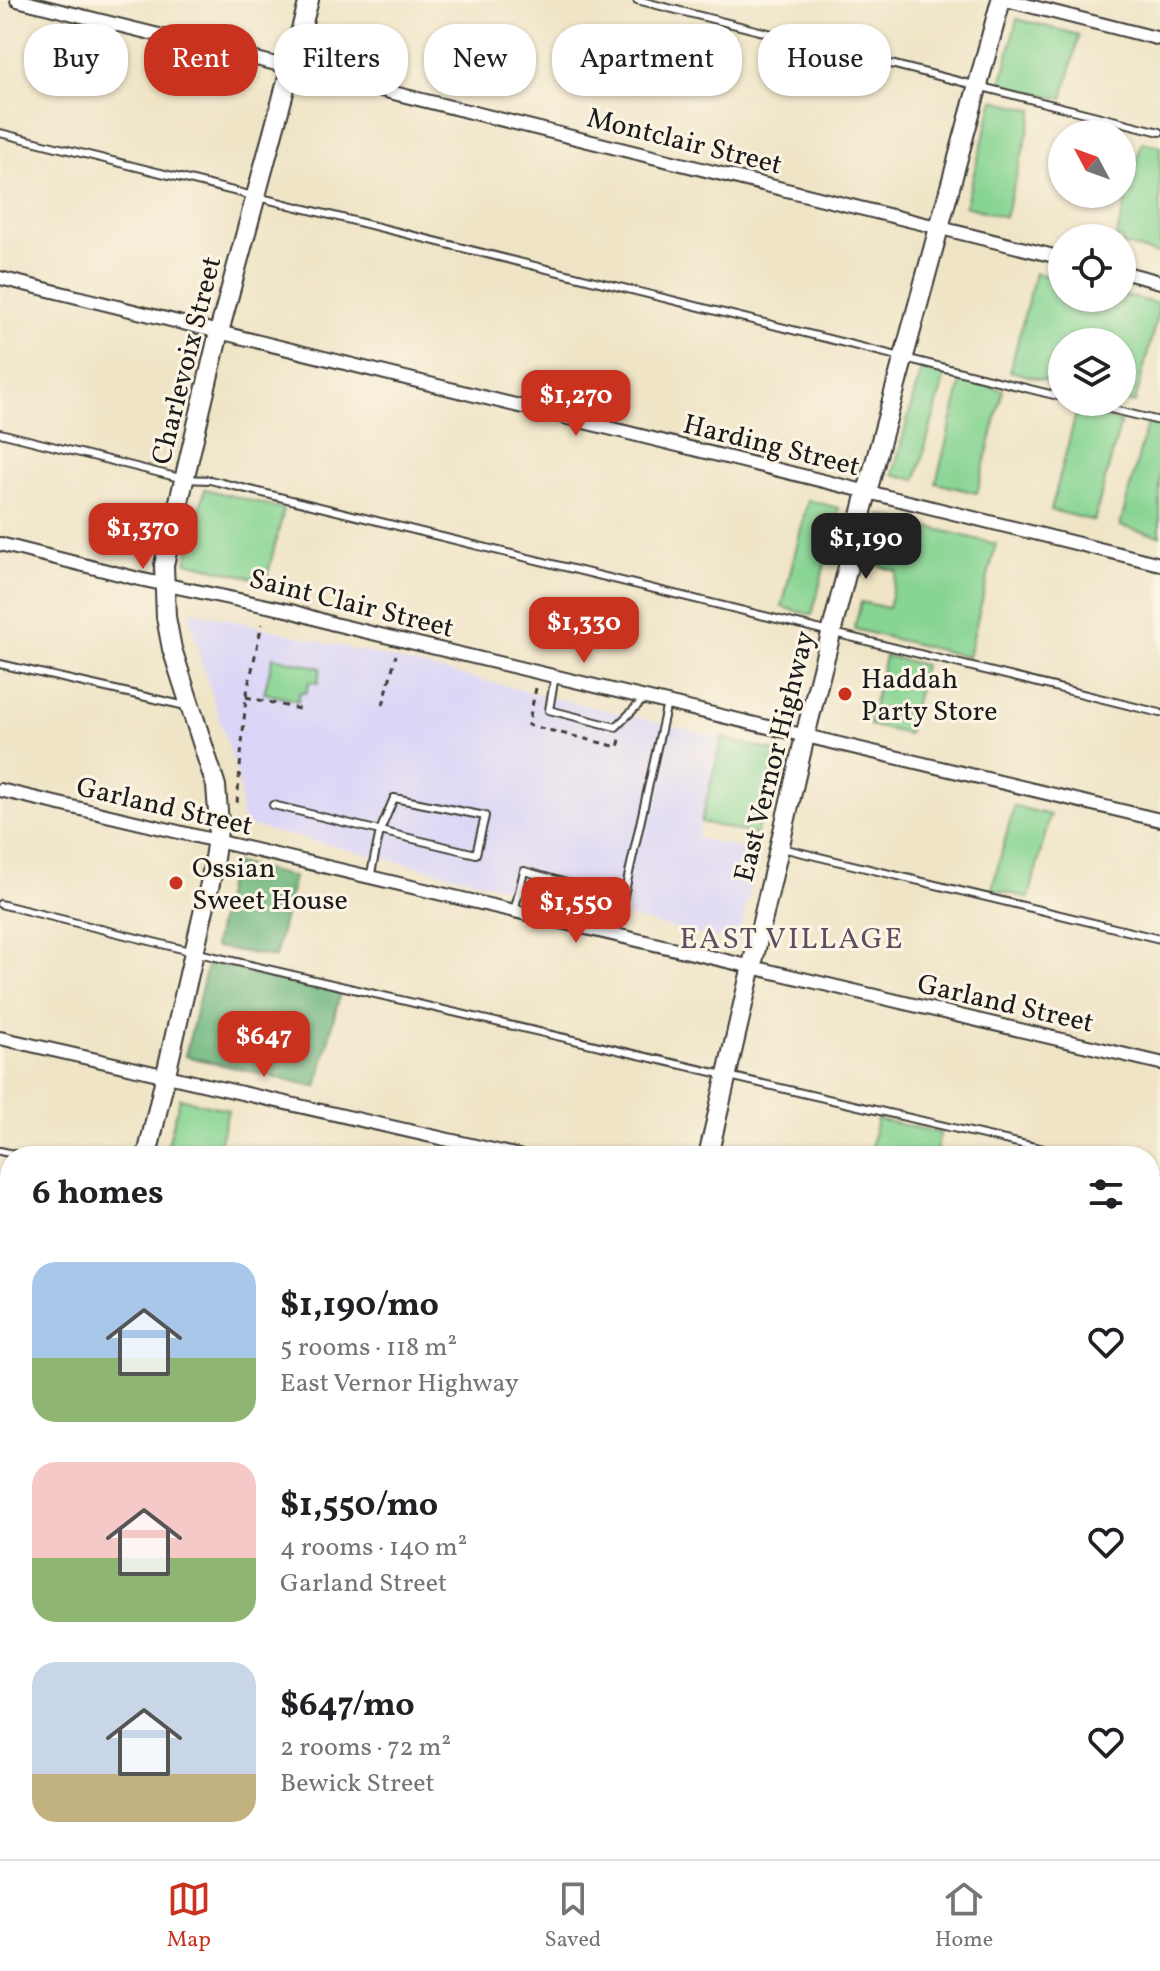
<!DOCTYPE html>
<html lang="en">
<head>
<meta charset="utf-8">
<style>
	body { margin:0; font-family:Vollkorn,serif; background:#f6f6f6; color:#202124; height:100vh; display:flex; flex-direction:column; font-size:30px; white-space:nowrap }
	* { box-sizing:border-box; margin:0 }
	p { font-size:26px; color:#757577 }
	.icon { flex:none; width:44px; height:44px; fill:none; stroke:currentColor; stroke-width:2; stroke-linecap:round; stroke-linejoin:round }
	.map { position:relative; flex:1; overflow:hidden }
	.panel { position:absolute; left:0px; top:1146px; width:1160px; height:714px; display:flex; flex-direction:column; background:#fff; border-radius:32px 32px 0 0; box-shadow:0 2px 6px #0004 }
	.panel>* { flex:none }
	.top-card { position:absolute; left:24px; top:24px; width:1112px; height:72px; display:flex; gap:16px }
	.needle { width:52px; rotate:311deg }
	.tools { position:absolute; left:1048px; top:120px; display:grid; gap:16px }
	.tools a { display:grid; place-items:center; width:88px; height:88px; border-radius:50%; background:#fff; box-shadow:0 2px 6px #0004; font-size:40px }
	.price { position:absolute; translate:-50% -68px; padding:0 18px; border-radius:16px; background:#c8321e; color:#fff; font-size:26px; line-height:52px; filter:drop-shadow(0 2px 4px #0008) }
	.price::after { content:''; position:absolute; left:50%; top:48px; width:24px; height:18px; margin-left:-12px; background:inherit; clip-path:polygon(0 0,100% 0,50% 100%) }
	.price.selected { background:#222; color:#fff }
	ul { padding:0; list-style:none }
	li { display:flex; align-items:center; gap:24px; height:200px; padding:0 32px }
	li span { display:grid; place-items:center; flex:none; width:224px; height:160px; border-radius:24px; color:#555 }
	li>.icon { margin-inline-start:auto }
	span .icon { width:96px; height:96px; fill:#fffc; stroke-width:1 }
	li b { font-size:34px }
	h2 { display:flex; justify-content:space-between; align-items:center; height:96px; padding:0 32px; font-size:34px }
	.tag { padding:0 28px; border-radius:32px; background:#fff; box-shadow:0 2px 6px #0004; font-size:28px; line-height:72px }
	.tag.selected { background:#c8321e; color:#fff }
	.tabs { display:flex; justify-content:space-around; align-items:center; height:112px; border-top:2px solid #e0e0e0; background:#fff; font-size:22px; color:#757577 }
	.tabs a { display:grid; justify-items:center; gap:4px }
	.tabs .selected { color:#c8321e }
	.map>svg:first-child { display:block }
</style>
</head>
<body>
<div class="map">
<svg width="1160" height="1859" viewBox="0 0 1160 1859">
	<rect width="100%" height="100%" fill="#fcf5e5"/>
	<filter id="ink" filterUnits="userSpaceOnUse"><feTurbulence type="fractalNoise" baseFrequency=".0125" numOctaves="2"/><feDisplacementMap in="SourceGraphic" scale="16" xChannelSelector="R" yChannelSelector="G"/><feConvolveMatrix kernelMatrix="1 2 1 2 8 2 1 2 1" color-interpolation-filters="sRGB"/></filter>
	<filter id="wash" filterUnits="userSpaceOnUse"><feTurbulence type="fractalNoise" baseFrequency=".006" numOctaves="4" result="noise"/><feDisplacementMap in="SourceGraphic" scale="32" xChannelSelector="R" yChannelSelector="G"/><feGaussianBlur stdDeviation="1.8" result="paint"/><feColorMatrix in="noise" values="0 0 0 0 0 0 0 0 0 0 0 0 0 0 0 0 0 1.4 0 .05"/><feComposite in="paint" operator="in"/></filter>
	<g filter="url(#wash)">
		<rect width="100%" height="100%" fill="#efe4c6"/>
		<path fill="#dbd6f7" d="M189,610L722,738L697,838L758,852L738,944L242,824L240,788L234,764L201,661Z"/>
		<g fill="#87d493" stroke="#527858" stroke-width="2">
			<path d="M1017,19L1079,35L1063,99L1001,84Z"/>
			<path d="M994,100L1034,110L1005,217L965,206Z"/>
			<path d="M1142,142L1160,146V255L1122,244V238H1116Z"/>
			<path d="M1035,273L1062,280V298H1122V295L1160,304L1135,403L1122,400V342H1062V385L1010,371Z"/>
			<path d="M921,369L945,376L916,480L893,474Z"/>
			<path d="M962,379L1003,390L977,493L936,483Z"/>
			<path d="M1077,410L1121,422L1094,521L1051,510Z"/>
			<path d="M1147,424L1160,427V536L1120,526Z"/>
			<path d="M205,489L284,509L266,581L186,562Z"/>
			<path d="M808,500L839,508L812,615L782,607Z"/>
			<path d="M881,515L996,544L968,657L854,629L861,602L888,608L897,571L869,563Z"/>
			<path d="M885,656L924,665L908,734L869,725Z"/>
			<path d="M273,657L321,668L318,683L309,682L306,693L300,692L298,701L264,693Z"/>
			<path d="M722,738L777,752L756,835L701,822Z"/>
			<path d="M1014,806L1050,815L1029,898L992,889Z"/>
			<path d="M180,1098L228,1110L216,1156H165Z"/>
			<path d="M877,1119L940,1133L935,1156H869Z"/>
			<path d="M1150,1322L1160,1325V1496L1150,1493Z"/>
		</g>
		<g fill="#6db67d" stroke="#44694c" stroke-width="2">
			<path d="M231,862L294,877L275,957L214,947Z"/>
			<path d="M208,962L340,993L317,1087L185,1056Z"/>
		</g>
	</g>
	<g filter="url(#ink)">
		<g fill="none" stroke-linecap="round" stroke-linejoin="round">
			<defs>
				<g id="lane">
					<path d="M637,0L1160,132"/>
					<path d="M0,133L1062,397"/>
					<path d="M1081,402L1160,421"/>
					<path d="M0,433L184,479L210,480L1160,713"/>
					<path d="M0,664L186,706"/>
					<path d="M555,676L549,710L616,727L645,698"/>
					<path d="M273,805L380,831L394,798L485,816L476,854L380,831L370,878"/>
					<path d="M782,848L1160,939"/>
					<path d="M0,904L194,952L1074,1156"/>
					<path d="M514,912L524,871L581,887"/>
					<path d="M615,936L667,703"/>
					<path d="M0,1151L23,1156"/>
					<path d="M1150,1174L1160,1176"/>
					<path d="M0,1362L10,1365"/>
					<path d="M0,1624L10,1627"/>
					<path d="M1150,1627L1160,1629"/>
					<path d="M80,1850L120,1859"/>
					<path d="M990,1850L1029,1859"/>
				</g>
				<g id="street">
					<path d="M17,0L1062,258"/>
					<path d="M1006,0L1160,39"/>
					<path d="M1122,272L1160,282"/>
					<path d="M0,278L1160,564"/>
					<path d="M0,544L139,579L291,611L334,624L1160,820"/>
					<path d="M0,790L1160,1063"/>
					<path d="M0,1038L519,1156"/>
					<path d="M0,1252L10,1255"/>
					<path d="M1150,1301L1160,1303"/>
					<path d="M1150,1519L1160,1521"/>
					<path d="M0,1735L10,1737"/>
					<path d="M502,1850L542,1859"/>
					<path d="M177,1859L179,1850"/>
				</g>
				<g id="secondary">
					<path d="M147,1156L211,879L219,824L216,786L172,649L166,617L164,565L219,332L309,0"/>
					<path d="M708,1156L805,736L867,492L1001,0"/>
					<path d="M0,1496L10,1498"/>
					<path d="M1150,1759L1160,1761"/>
					<path d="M0,1828L10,1784"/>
					<path d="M547,1859L549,1850"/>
				</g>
			</defs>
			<use href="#lane" stroke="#3c3a36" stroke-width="10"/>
			<use href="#street" stroke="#3c3a36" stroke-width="16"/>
			<use href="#secondary" stroke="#3c3a36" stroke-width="22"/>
			<g stroke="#3c3a36" stroke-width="3" stroke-dasharray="6 6" stroke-linecap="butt">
				<path d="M536,688L528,725L618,747L621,736"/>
				<path d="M246,697L299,709"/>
				<path d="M383,705L396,655"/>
				<path d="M237,803L246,697L262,624"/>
			</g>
			<use href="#lane" stroke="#fff" stroke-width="6"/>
			<use href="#street" stroke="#fff" stroke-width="12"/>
			<use href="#secondary" stroke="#fff" stroke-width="18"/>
		</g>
	</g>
	<g fill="#c8321e" stroke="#fcf5e5" stroke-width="3">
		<circle cx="845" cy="694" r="8"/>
		<circle cx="176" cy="883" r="8"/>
	</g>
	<g text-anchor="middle" stroke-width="6" stroke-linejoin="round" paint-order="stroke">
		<g font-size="28" fill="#1c1c1c" stroke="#fcf5e5">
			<text transform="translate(685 140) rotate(14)" y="10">Montclair Street</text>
			<text transform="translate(185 360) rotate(-76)" y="10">Charlevoix Street</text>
			<text transform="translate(772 444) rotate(14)" y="10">Harding Street</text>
			<text transform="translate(352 602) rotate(14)" y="10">Saint Clair Street</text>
			<text transform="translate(773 756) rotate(-76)" y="10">East Vernor Highway</text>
			<text transform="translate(165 805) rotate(13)" y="10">Garland Street</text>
			<text transform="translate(1006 1002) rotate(13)" y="10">Garland Street</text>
		</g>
		<g font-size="28" fill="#1c1c1c" stroke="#fcf5e5" text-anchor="start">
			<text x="861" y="688">Haddah<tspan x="861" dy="32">Party Store</tspan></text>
			<text x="192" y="877">Ossian<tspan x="192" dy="32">Sweet House</tspan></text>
		</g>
		<g font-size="30" letter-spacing="2" fill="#5d4e60" stroke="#fcf5e5">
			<text x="792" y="948">EAST VILLAGE</text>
		</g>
	</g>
</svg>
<div class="tools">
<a><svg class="needle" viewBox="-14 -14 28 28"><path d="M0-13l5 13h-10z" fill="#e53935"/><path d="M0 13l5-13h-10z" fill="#757577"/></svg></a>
<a><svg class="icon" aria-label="locate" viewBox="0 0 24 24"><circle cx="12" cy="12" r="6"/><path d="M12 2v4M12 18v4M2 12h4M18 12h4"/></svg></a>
<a><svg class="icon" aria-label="layers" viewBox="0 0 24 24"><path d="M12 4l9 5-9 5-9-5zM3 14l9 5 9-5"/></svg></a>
</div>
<b class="price" style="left:576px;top:438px">$1,270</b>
<b class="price" style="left:143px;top:571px">$1,370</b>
<b class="price selected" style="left:866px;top:581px">$1,190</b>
<b class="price" style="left:584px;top:665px">$1,330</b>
<b class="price" style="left:576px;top:945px">$1,550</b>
<b class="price" style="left:264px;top:1079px">$647</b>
<div class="top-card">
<a class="tag">Buy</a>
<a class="tag selected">Rent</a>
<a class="tag">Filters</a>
<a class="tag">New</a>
<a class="tag">Apartment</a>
<a class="tag">House</a>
</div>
<section class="panel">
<h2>6 homes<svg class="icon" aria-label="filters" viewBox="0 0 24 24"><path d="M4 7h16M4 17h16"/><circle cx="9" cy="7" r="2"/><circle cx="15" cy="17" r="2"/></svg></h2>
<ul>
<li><span style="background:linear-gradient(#a9c7e8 60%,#8fb573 0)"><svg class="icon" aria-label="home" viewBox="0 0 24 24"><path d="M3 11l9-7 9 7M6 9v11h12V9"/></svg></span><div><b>$1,190/mo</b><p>5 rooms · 118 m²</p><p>East Vernor Highway</p></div><svg class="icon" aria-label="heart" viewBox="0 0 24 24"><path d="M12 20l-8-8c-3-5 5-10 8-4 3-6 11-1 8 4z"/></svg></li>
<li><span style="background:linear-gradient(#f6c9c9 60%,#8fb573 0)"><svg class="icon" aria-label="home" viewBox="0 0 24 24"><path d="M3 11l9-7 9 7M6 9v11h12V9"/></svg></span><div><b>$1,550/mo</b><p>4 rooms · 140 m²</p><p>Garland Street</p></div><svg class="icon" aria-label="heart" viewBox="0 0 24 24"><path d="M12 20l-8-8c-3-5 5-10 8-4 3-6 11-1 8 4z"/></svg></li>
<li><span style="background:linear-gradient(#c9d6e8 70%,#c2b280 0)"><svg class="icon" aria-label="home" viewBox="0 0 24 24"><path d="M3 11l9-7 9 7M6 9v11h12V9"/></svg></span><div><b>$647/mo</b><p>2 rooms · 72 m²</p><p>Bewick Street</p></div><svg class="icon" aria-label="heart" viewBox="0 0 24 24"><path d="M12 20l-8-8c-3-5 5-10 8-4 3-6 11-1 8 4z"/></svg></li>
</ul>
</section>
</div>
<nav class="tabs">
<a class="selected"><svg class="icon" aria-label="map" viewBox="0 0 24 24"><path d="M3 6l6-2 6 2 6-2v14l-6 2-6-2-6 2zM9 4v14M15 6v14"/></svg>Map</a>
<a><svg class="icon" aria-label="saved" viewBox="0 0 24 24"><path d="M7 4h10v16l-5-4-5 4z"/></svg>Saved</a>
<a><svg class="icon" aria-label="home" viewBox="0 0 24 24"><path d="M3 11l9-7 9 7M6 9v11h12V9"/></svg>Home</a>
</nav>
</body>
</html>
